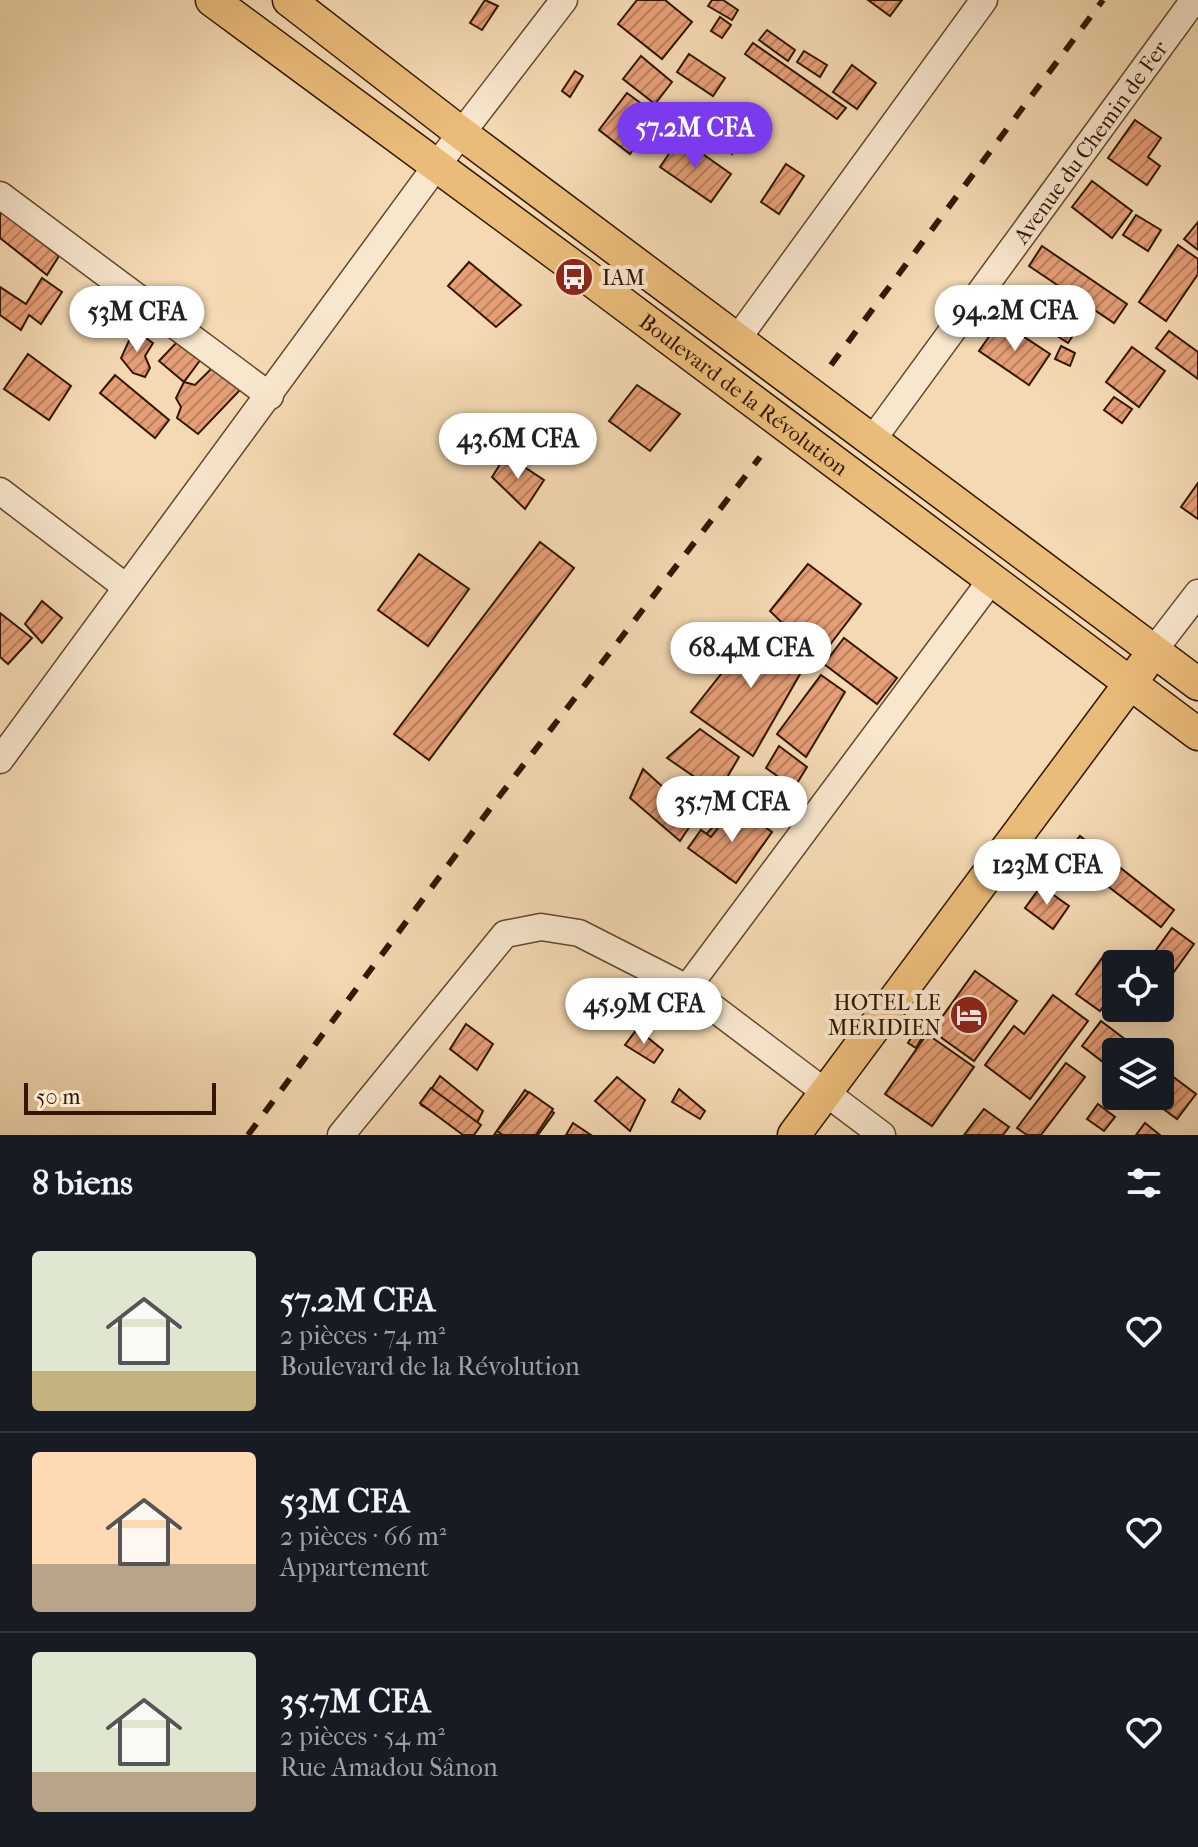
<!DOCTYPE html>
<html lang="fr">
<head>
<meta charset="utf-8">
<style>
	body { margin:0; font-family:"IM FELL French Canon",serif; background:#20242c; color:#f1f3f6; height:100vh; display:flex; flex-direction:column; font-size:30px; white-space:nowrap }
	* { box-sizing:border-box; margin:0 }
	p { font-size:26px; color:#9ea1a6 }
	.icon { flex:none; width:44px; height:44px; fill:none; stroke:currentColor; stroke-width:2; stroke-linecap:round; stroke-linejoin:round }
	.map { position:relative; height:1135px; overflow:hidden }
	.details { display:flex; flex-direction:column; background:#171b24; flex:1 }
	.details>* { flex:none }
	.controls { position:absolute; left:1102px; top:950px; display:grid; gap:16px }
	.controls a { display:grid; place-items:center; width:72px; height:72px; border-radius:8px; background:#171b24; box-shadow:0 4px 20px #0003; font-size:40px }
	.scale { position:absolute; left:24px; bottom:20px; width:192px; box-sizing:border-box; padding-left:8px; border:4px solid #321600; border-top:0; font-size:22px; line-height:28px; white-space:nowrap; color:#321600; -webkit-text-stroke:6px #f8e6cd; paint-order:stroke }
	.price { position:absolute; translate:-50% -68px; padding:0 18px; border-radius:28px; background:#fff; color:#222; font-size:26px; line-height:52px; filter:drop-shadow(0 2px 4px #0008) }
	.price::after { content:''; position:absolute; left:50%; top:48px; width:24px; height:18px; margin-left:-12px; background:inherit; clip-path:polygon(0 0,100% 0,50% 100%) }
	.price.current { background:#7c3aed; color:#fff }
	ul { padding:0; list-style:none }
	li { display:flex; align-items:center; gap:24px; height:200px; padding:0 32px }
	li+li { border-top:2px solid #363941 }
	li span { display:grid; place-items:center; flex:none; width:224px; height:160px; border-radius:8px; color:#555 }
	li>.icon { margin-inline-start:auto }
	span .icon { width:96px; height:96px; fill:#fffc; stroke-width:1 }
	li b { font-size:34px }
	h2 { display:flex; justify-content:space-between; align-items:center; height:96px; padding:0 32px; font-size:34px }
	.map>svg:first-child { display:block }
</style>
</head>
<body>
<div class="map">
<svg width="1198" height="1135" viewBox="0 0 1198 1135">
	<defs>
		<pattern id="building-hatch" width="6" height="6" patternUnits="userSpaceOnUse" patternTransform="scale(2)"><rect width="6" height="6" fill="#e69e76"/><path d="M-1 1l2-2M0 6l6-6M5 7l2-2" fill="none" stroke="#bb805e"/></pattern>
	</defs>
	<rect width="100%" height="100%" fill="#f4d9b2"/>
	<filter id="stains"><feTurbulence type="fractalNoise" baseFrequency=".0025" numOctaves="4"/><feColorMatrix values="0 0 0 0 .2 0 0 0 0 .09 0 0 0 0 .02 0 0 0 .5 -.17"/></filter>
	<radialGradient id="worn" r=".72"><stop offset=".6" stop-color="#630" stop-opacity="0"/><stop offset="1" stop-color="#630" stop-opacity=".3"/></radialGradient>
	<g fill="url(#building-hatch)" stroke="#321600" stroke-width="2">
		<path d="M485,0L498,6L482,30L470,23Z"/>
		<path d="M637,0H665L692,22L662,59L618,24Z"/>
		<path d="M712,0H723L738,10L732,20L708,6Z"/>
		<path d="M868,0H902L890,16Z"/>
		<path d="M720,17L731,25L722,38L711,31Z"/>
		<path d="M767,30L795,50L788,61L759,40Z"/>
		<path d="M753,43L846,108L837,119L745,54Z"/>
		<path d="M804,51L827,65L820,77L797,62Z"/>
		<path d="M689,54L725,78L713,96L677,72Z"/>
		<path d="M641,56L672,82L655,104L623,79Z"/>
		<path d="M852,65L876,83L857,109L833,92Z"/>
		<path d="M575,71L583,76L570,97L562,91Z"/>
		<path d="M627,93L658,116L630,154L599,130Z"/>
		<path d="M715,109L747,132L732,154L700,131Z"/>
		<path d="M1135,120L1161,138L1148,157L1160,166L1147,185L1108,158Z"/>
		<path d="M680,138L731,174L711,202L660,167Z"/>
		<path d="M786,164L804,176L779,214L761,202Z"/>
		<path d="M1092,181L1132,211L1112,238L1072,207Z"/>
		<path d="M0,211L59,256L47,275L0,238Z"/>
		<path d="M1136,215L1161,230L1148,251L1123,235Z"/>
		<path d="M1198,222V250L1184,239Z"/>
		<path d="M1178,245L1198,259V274L1166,321L1139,302Z"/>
		<path d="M1042,246L1127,304L1114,323L1029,266Z"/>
		<path d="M469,262L521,305L496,327L448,286Z"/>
		<path d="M42,278L62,292L41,324L29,315L21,330L0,315V287L26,304Z"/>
		<path d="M1052,291L1087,314L1068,343L1032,320Z"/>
		<path d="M1000,321L1050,354L1029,385L979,351Z"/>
		<path d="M134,330L153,343L145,356L150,368L145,377L133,373L121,358Z"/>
		<path d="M1169,331L1198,352V379L1156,348Z"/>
		<path d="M177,342L201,359L184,382L159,361Z"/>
		<path d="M1061,346L1075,353L1070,366L1055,359Z"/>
		<path d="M1132,347L1165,371L1139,407L1106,382Z"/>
		<path d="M28,354L71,386L49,420L4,389Z"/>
		<path d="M212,368L241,389L198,434L177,418L181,407L176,398L184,382L195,385Z"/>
		<path d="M115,375L169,420L155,438L100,393Z"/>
		<path d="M637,385L680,414L650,451L609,421Z"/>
		<path d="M1114,397L1132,409L1122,423L1104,410Z"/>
		<path d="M506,455L544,480L525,509L492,477Z"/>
		<path d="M1198,483V519L1181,507Z"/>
		<path d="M540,542L574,568L429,760L394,734Z"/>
		<path d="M419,554L469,589L428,646L378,610Z"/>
		<path d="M808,564L861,604L819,659L770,611Z"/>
		<path d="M42,601L62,618L42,643L25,624Z"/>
		<path d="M0,613L32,638L8,664L0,657Z"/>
		<path d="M760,625L807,662L753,756L691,712Z"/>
		<path d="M844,638L897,678L877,704L824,664Z"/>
		<path d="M821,675L845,692L806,757L777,734Z"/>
		<path d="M700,729L739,757L718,793L667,758Z"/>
		<path d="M779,746L807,767L794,788L766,768Z"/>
		<path d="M643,769L696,817L680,841L630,798Z"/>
		<path d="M735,804L763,822L730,879L692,849Z"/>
		<path d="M735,805L772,832L736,883L688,848L701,830L711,837Z"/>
		<path d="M1080,836L1174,910L1161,927L1066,854Z"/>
		<path d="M1041,886L1069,906L1053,929L1025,908Z"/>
		<path d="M1172,928L1194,944L1168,980L1160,974V964H1146Z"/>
		<path d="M1105,954L1119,964H1116V989L1100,1011L1076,994Z"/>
		<path d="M975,971L1017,1001L974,1061L932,1031Z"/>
		<path d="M1053,995L1088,1021L1030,1099L985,1065L1014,1026L1024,1034Z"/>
		<path d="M1101,1021L1142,1052H1116V1072L1082,1046Z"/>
		<path d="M466,1024L493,1044L477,1070L450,1049Z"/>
		<path d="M637,1029L663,1050L654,1063L625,1045Z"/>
		<path d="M917,1029L924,1034L916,1048L908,1043Z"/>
		<path d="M927,1034L974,1067L932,1126L885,1094Z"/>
		<path d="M1066,1063L1085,1077L1041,1135H1027L1017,1128Z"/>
		<path d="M1160,1067L1196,1094L1177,1119L1146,1096H1160Z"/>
		<path d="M440,1076L483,1111L471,1135L421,1105Z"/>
		<path d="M617,1077L645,1100L630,1131L595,1101Z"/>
		<path d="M431,1088L481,1125L474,1135H463L420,1103Z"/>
		<path d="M679,1089L705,1111L700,1119L672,1102Z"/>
		<path d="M525,1090L554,1113L538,1135H494Z"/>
		<path d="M529,1092L553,1109L536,1135H503L497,1131Z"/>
		<path d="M1098,1104L1115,1117L1104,1131L1087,1119Z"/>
		<path d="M984,1109L1009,1127L1003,1135H964Z"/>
		<path d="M573,1123L591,1135H566Z"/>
		<path d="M1145,1123L1160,1135H1136Z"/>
	</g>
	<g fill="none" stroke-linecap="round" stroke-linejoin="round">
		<defs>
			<g id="minor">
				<path d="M0,195L270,396"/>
				<path d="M738,338L984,0"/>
				<path id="s1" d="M873,439L1194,0"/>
				<path d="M0,491L126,587"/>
				<path d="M1154,650L1198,593"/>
				<path d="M0,760L437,165L564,0"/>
				<path d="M687,988L992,579"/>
				<path d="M341,1135L505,934L541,927L579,933L687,988L882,1135"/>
			</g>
			<g id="major">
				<path id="s2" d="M212,0L578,270L1198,734"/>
				<path d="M289,0L461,133L1198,684"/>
				<path d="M794,1135L1143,666"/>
			</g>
		</defs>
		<use href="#minor" stroke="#62472c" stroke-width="29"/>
		<use href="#major" stroke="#321600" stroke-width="35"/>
		<use href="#minor" stroke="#f8e6cd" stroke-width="26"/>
		<use href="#major" stroke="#eabc79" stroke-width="32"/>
		<g stroke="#321600" stroke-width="6" stroke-dasharray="14 14" stroke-linecap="butt">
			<path d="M831,365L1103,0"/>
			<path d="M248,1135L495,802L760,457"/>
		</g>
	</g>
	<defs>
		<symbol id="bus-disc" viewBox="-11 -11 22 22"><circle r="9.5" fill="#8f2418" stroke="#f8e6cd"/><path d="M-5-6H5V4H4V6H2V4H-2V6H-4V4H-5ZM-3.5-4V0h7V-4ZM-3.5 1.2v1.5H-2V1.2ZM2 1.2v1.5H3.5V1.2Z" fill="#fff"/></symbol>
		<symbol id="hotel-disc" viewBox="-11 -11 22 22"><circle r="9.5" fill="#8f2418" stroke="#f8e6cd"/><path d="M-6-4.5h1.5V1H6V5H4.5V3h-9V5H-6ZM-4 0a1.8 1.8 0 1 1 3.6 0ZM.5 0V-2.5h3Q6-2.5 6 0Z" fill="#fff"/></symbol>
	</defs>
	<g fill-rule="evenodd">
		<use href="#bus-disc" x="552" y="255" width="44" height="44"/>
		<use href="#hotel-disc" x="947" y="993" width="44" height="44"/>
	</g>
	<g text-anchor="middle" stroke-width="8" stroke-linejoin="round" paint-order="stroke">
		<g font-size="22" fill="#321600" stroke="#f8e6cd">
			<text dy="8" stroke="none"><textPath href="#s1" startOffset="368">Avenue du Chemin de Fer</textPath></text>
			<text dy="8" stroke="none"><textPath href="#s2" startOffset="662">Boulevard de la Révolution</textPath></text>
		</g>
		<g font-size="22" fill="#321600" stroke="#f8e6cd" text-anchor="start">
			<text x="602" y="285">IAM</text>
			<text x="941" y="1010" text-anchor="end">HOTEL LE<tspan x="941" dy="25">MERIDIEN</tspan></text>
		</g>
	</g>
	<rect width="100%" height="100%" filter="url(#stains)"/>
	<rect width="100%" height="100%" fill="url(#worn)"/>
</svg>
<div class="controls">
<a><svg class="icon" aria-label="locate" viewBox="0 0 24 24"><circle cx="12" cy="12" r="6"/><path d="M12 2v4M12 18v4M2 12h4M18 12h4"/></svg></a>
<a><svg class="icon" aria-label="layers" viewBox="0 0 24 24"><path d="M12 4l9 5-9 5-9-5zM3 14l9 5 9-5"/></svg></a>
</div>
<div class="scale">50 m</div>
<b class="price current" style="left:695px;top:170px">57.2M CFA</b>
<b class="price" style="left:1015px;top:353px">94.2M CFA</b>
<b class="price" style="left:137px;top:354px">53M CFA</b>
<b class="price" style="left:518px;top:481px">43.6M CFA</b>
<b class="price" style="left:751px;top:690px">68.4M CFA</b>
<b class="price" style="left:732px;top:844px">35.7M CFA</b>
<b class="price" style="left:1047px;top:907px">123M CFA</b>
<b class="price" style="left:644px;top:1046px">45.9M CFA</b>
</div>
<section class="details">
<h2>8 biens<svg class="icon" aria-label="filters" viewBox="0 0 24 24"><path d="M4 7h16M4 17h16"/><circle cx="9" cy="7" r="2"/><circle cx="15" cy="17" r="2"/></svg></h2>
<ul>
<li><span style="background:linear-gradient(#dfe7d0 75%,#c2b280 0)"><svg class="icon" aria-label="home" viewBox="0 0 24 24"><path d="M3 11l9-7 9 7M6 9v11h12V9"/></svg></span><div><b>57.2M CFA</b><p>2 pièces · 74 m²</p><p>Boulevard de la Révolution</p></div><svg class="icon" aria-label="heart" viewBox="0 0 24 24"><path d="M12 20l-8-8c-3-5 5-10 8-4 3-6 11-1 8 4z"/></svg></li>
<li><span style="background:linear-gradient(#ffd9b3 70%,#b9a48a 0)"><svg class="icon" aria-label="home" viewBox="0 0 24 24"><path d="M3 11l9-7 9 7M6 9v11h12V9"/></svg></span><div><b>53M CFA</b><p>2 pièces · 66 m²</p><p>Appartement</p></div><svg class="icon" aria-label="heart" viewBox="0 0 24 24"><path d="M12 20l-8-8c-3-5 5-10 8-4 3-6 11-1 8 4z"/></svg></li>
<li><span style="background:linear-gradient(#dfe7d0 75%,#b9a48a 0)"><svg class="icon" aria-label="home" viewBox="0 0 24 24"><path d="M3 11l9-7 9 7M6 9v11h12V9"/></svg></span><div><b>35.7M CFA</b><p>2 pièces · 54 m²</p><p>Rue Amadou Sânon</p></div><svg class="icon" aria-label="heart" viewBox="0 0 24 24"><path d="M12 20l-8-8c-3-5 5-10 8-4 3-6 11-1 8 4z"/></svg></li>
</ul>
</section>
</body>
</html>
